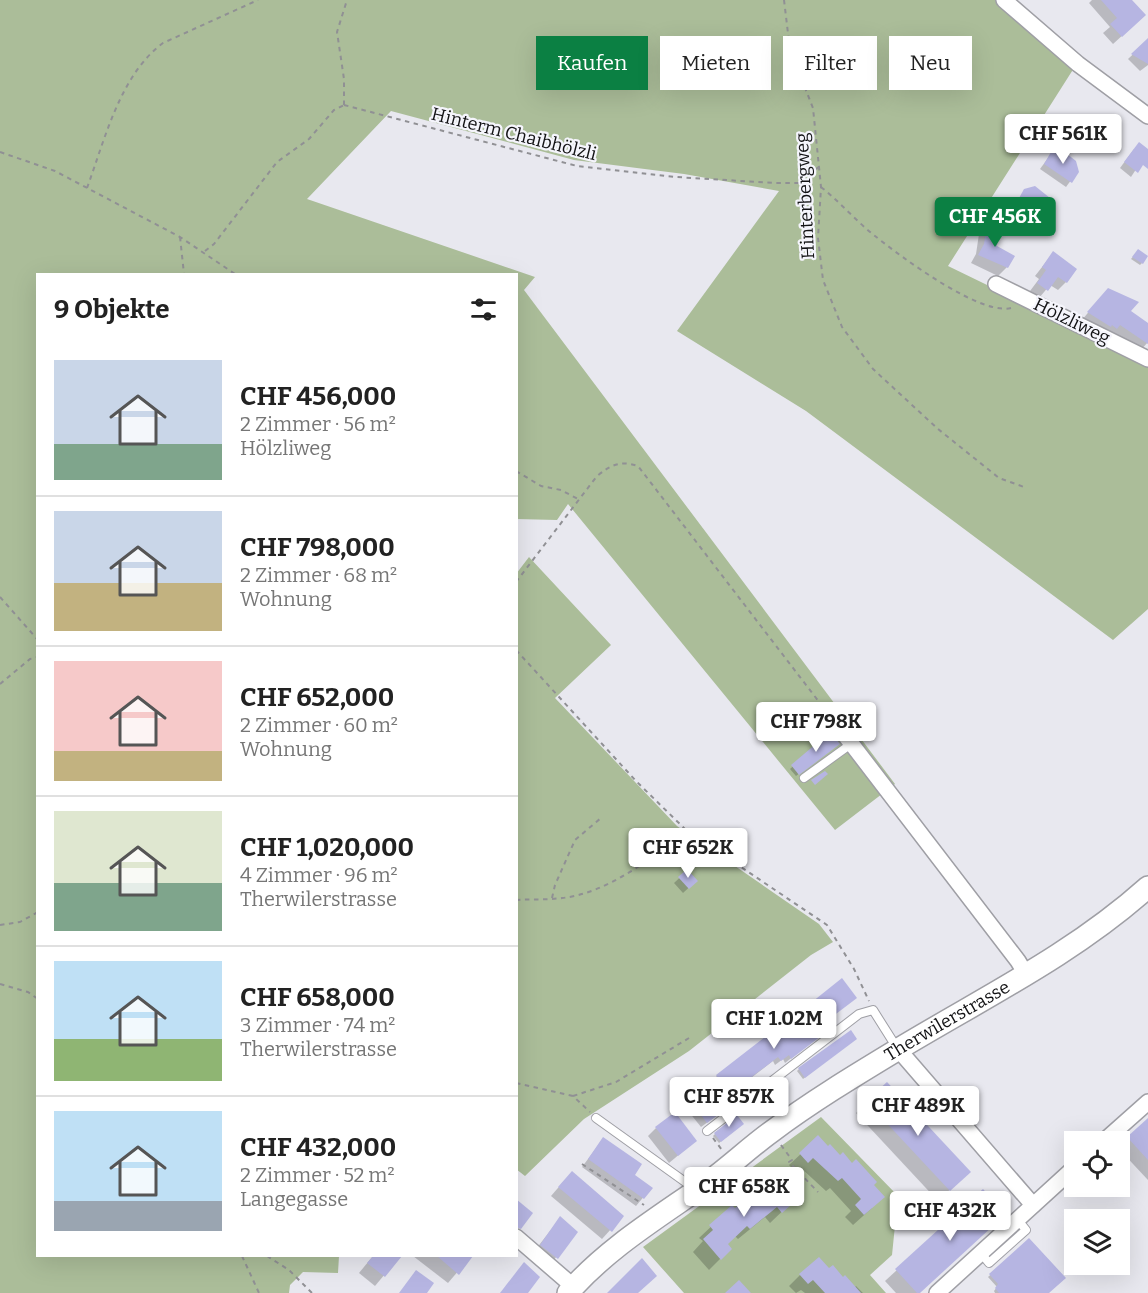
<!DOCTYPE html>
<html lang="de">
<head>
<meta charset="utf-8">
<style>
	body { margin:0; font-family:Bitter,serif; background:#f6f6f6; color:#222; height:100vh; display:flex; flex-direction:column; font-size:22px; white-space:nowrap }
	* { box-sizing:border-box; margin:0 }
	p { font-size:20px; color:#767676 }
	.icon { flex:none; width:33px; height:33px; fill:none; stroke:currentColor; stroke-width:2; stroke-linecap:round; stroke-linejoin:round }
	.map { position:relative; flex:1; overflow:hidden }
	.sheet { position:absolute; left:36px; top:273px; width:482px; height:984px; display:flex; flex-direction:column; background:#fff; border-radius:0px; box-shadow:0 6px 24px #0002 }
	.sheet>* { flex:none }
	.guide { position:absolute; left:536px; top:36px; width:522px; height:54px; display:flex; gap:12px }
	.fabs { position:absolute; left:1064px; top:1131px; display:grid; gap:12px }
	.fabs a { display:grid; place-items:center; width:66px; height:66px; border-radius:0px; background:#fff; box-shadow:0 6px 24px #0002; font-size:30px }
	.price { position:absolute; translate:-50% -51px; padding:0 14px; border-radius:6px; background:#fff; color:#222; font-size:20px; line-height:39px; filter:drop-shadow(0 2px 3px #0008) }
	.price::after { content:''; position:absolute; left:50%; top:36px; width:18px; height:14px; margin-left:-9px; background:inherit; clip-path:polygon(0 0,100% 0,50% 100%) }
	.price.on { background:#0b8043; color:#fff }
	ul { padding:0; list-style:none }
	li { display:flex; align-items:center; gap:18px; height:150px; padding:0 18px }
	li+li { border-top:2px solid #e0e0e0 }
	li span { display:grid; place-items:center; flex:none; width:168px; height:120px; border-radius:0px; color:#555 }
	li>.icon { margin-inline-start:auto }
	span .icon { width:72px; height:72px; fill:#fffc; stroke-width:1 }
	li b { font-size:26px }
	h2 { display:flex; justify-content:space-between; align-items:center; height:72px; padding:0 18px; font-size:26px }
	.pill { padding:0 21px; border-radius:0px; background:#fff; box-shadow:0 6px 24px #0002; font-size:21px; line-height:54px }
	.pill.on { background:#0b8043; color:#fff }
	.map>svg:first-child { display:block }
</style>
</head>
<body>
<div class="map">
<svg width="1148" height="1293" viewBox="0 0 1148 1293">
	<rect width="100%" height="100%" fill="#e8e8ef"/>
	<g fill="#abbd99">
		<path d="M0,0H995L1074,68L948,266L1148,363V609L1113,640L806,411L677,331L779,191L684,174L574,160L391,111L307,199L535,277L524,290L895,784L835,830L568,504L557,520L516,519V274H38V1256H339L338,1273L303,1272L290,1285L289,1293H0Z"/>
		<path d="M529,557L611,645L555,698L677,826L819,924L833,942L811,955L689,1051L584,1119L525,1176L516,1169V574Z"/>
		<path d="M821,1117L898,1196L892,1255L870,1275L886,1293H684L643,1247Z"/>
	</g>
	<g fill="#0003">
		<path d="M1092,0H1130L1136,23L1113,44L1103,33L1110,27L1089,3Z"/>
		<path d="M1148,40V65L1140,71L1128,59Z"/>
		<path d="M1076,119L1102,137L1092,150L1065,135Z"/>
		<path d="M1134,149L1148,151L1131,177L1120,168Z"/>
		<path d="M1051,154L1077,172L1066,187L1040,169Z"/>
		<path d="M1025,191L1045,219L1040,224L1013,206Z"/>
		<path d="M987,226L1007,267L998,276L971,263L976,254L979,234Z"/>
		<path d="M1053,253L1066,282L1058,290L1050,285L1039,298L1030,291L1039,279L1035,276Z"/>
		<path d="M1136,253L1142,263L1140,265L1131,259Z"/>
		<path d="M1101,297L1129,312L1148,327V342L1140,351L1112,332L1109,336L1082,320Z"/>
		<path d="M830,734L836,746L796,776L790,769Z"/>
		<path d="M687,871L696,881L683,893L674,883Z"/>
		<path d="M842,981L826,1020V1031L785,1063L783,1059L775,1065L773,1061L730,1094L723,1111L701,1127L685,1107L714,1084L712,1081L717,1076L770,1036L772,1039L809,1010L807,1008L813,1003Z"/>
		<path d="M853,1040L803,1079L797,1071L799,1069Z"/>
		<path d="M887,1084L958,1182L938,1201L856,1113Z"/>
		<path d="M1146,1122L1148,1124V1180L1119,1149Z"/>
		<path d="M740,1126L719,1143L713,1136L715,1134Z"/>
		<path d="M656,1128L687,1148L669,1163L648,1136Z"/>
		<path d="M818,1138L872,1185V1208L853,1225L845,1217L851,1211L830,1188L826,1191L801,1168L796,1173L789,1165Z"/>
		<path d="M603,1139L633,1176L651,1188L636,1206L582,1167Z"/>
		<path d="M564,1181L622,1217L602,1239L551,1196Z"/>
		<path d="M983,1191L919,1293H896L885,1281Z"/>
		<path d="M749,1203L790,1204L770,1223L765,1217L738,1239L735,1236L726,1245L730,1249L709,1270L693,1252L703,1241L699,1238L732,1207L735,1210Z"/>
		<path d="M560,1218L576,1232L549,1266L533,1253Z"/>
		<path d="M1029,1240L1048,1293H995L994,1291L997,1287L988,1277Z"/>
		<path d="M373,1256H400L375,1286L359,1273Z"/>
		<path d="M413,1256H471L448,1283Z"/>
		<path d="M829,1270L854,1288L856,1286L863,1293H805L801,1290L796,1293L789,1286L800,1275Z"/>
	</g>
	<g fill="#b6b5e2">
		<path d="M1101,0H1132L1146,15L1122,37L1110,24L1117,18Z"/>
		<path d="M1148,38V64L1131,54Z"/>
		<path d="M1086,115L1101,126L1103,137L1098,146L1069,129L1075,118Z"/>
		<path d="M1139,142L1148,149V169L1143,165L1138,173L1124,162Z"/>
		<path d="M1062,150L1076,161L1079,172L1072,183L1044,164L1051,152Z"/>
		<path d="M1035,186L1050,198L1052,208L1046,220L1018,200L1024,189Z"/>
		<path d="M987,225L1000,226L997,246L1015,256L1008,268L978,255L984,244Z"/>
		<path d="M1138,249L1148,256L1143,264L1132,257Z"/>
		<path d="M1053,251L1077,269L1067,283L1058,277L1048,291L1037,283L1046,270L1042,267Z"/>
		<path d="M1108,288L1139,302L1131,311L1148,323V344L1120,325L1117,329L1112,325L1111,327L1087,312Z"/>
		<path d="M830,732L840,744L799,775L791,765Z"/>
		<path d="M825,771L828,774L815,785L811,780Z"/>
		<path d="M687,869L698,881L689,889L678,877Z"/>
		<path d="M842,978L857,998L828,1020L833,1027L791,1059L789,1055L781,1061L778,1057L749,1079L732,1093L734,1097L727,1102L730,1106L707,1123L690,1101L718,1078L716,1075L770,1033L772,1037L790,1025L814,1005L812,1002Z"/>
		<path d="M851,1030L857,1039L805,1078L798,1068Z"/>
		<path d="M887,1082L971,1172L950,1191L866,1101Z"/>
		<path d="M675,1112L697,1141L678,1156L655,1127Z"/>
		<path d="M737,1115L744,1124L721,1142L714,1133Z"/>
		<path d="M1148,1118V1160L1127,1137Z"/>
		<path d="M818,1135L828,1146L830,1144L840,1155L843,1152L852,1163L856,1159L877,1182L874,1185L885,1197L864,1215L855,1205L861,1199L842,1178L838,1181L813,1158L808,1163L799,1153Z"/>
		<path d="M603,1137L642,1164L635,1175L653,1188L644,1199L588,1159Z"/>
		<path d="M572,1171L624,1216L612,1232L558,1187Z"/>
		<path d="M773,1183L792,1204L782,1213L777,1207L750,1229L747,1226L728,1244L732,1249L721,1260L703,1239L713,1230L709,1225L732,1205L735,1208L746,1198L749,1201Z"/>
		<path d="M983,1189L1006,1214L920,1293H917L895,1269Z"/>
		<path d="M516,1199L533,1213L521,1229L516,1227Z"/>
		<path d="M560,1216L578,1232L558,1259L540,1245Z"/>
		<path d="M1029,1238L1066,1278L1049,1293H999L995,1288L998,1284L989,1274Z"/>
		<path d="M373,1256H402L385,1277L367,1263Z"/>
		<path d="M437,1256H473L459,1275Z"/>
		<path d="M819,1257L829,1268L833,1265L843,1277L845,1275L861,1293H825L813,1280L808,1284L799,1274Z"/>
		<path d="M642,1258L657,1276L638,1293H607Z"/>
		<path d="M524,1262L540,1277L528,1293H500Z"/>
		<path d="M416,1270L434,1283L427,1293H399Z"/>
		<path d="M739,1280L751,1293H725Z"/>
	</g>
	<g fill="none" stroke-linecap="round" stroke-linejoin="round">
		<defs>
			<g id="service">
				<path d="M804,778L851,744"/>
				<path d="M596,1118L695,1189"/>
				<path d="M707,1131L859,1014L873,1010L897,1048"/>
				<path d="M981,1253L989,1263L1026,1230L1018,1220"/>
			</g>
			<g id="minor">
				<path d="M1004,0L1078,64L1148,116"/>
				<path d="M996,284L1148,359"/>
				<path d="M844,734L1018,961L1027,976"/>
				<path d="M898,1049L1033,1205"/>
				<path d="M1103,1142L1148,1102"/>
				<path d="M516,1237L574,1287"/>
				<path d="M937,1293L1074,1168"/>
			</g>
			<g id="secondary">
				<path id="s1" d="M568,1293C607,1248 659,1217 707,1183C729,1167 749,1148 771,1132C811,1102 854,1076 897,1050C983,998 1072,955 1148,887"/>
			</g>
		</defs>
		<use href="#service" stroke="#9f9fa5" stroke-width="10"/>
		<use href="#minor" stroke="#9f9fa5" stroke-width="18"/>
		<use href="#secondary" stroke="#9f9fa5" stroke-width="24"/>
		<g stroke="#909094" stroke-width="2" stroke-dasharray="4.5 4.5" stroke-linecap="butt">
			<path d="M784,0L790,50L813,108L821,187L818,238L823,280L842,327L873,369L938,429L999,478L1024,487"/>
			<path d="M344,105L577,166L676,177L775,183H801L810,177L818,167"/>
			<path d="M344,105V79L337,32L347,0"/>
			<path d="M0,152L55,171L180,237L235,274"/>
			<path d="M821,187C840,202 856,221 875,236C900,256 985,320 1014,307"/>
			<path d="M87,188C105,139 120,75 163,43L258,0"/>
			<path d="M180,237L184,274"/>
			<path d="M205,251L214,244L277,162L309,139L334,110L344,105"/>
			<path d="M516,471L541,486L561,490L578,499"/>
			<path d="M516,582L597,476C611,465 620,460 638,466L836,724"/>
			<path d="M0,597L38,640"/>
			<path d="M516,650L636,781L686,830L827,925L854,969L869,1001"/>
			<path d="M0,684L30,659L38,657"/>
			<path d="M552,898L555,885L575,840L601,818"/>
			<path d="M516,900C531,899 547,900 562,898C605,894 654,858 686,830"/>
			<path d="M0,925L20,922L38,912"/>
			<path d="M0,984L28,992L38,999"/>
			<path d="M516,1083L573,1096L590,1112"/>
			<path d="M573,1096L616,1082L689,1038"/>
			<path d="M713,1138L722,1150"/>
			<path d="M781,1145L792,1160L789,1162L818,1192"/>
			<path d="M582,1164L644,1205"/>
			<path d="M242,1256L259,1293"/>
			<path d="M267,1256L289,1270L312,1293"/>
		</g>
		<use href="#service" stroke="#fff" stroke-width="8"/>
		<use href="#minor" stroke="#fff" stroke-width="15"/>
		<use href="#secondary" stroke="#fff" stroke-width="21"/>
	</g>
	<g text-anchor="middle" stroke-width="4.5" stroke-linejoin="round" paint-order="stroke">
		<g font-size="18" fill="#121214" stroke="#f5f5fc">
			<text transform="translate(514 134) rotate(14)" y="6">Hinterm Chaibhölzli</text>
			<text transform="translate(805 196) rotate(-93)" y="6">Hinterbergweg</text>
			<text transform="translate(1072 321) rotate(26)" y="6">Hölzliweg</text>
			<text dy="6" stroke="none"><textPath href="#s1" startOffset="468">Therwilerstrasse</textPath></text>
		</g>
	</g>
</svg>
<div class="fabs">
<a><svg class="icon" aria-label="locate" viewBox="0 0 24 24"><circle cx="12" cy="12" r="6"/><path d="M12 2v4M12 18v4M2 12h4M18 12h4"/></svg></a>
<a><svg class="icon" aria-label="layers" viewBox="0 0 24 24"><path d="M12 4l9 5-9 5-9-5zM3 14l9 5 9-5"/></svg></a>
</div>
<b class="price" style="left:1063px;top:165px">CHF 561K</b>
<b class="price on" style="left:995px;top:248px">CHF 456K</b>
<b class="price" style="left:816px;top:753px">CHF 798K</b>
<b class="price" style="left:688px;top:879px">CHF 652K</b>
<b class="price" style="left:774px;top:1050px">CHF 1.02M</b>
<b class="price" style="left:729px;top:1128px">CHF 857K</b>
<b class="price" style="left:918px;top:1137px">CHF 489K</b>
<b class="price" style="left:744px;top:1218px">CHF 658K</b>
<b class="price" style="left:950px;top:1242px">CHF 432K</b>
<div class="guide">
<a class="pill on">Kaufen</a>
<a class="pill">Mieten</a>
<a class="pill">Filter</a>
<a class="pill">Neu</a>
</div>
<section class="sheet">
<h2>9 Objekte<svg class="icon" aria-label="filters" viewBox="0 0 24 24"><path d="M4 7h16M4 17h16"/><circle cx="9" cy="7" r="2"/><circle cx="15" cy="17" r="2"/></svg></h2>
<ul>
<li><span style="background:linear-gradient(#c9d6e8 70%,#7fa58c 0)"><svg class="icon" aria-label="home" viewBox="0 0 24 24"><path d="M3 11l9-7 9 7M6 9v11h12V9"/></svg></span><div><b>CHF 456,000</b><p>2 Zimmer · 56 m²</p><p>Hölzliweg</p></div></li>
<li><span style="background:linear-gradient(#c9d6e8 60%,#c2b280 0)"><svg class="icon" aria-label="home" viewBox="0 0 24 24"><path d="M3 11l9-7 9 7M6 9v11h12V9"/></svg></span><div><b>CHF 798,000</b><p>2 Zimmer · 68 m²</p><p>Wohnung</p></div></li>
<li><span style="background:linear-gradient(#f6c9c9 75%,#c2b280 0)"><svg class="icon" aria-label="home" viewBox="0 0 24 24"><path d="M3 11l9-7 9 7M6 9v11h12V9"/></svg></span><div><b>CHF 652,000</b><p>2 Zimmer · 60 m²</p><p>Wohnung</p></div></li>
<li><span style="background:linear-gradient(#dfe7d0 60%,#7fa58c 0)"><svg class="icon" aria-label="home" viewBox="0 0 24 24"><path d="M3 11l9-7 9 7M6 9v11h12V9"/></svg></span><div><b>CHF 1,020,000</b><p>4 Zimmer · 96 m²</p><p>Therwilerstrasse</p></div></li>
<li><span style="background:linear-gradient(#bfe0f5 65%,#8fb573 0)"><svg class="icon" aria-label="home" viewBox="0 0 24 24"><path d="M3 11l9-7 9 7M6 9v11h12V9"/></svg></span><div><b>CHF 658,000</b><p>3 Zimmer · 74 m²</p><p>Therwilerstrasse</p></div></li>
<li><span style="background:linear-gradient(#bfe0f5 75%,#9aa5b1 0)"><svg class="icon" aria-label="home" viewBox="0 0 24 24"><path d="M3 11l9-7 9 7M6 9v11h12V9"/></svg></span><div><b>CHF 432,000</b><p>2 Zimmer · 52 m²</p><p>Langegasse</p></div></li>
</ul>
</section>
</div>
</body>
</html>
